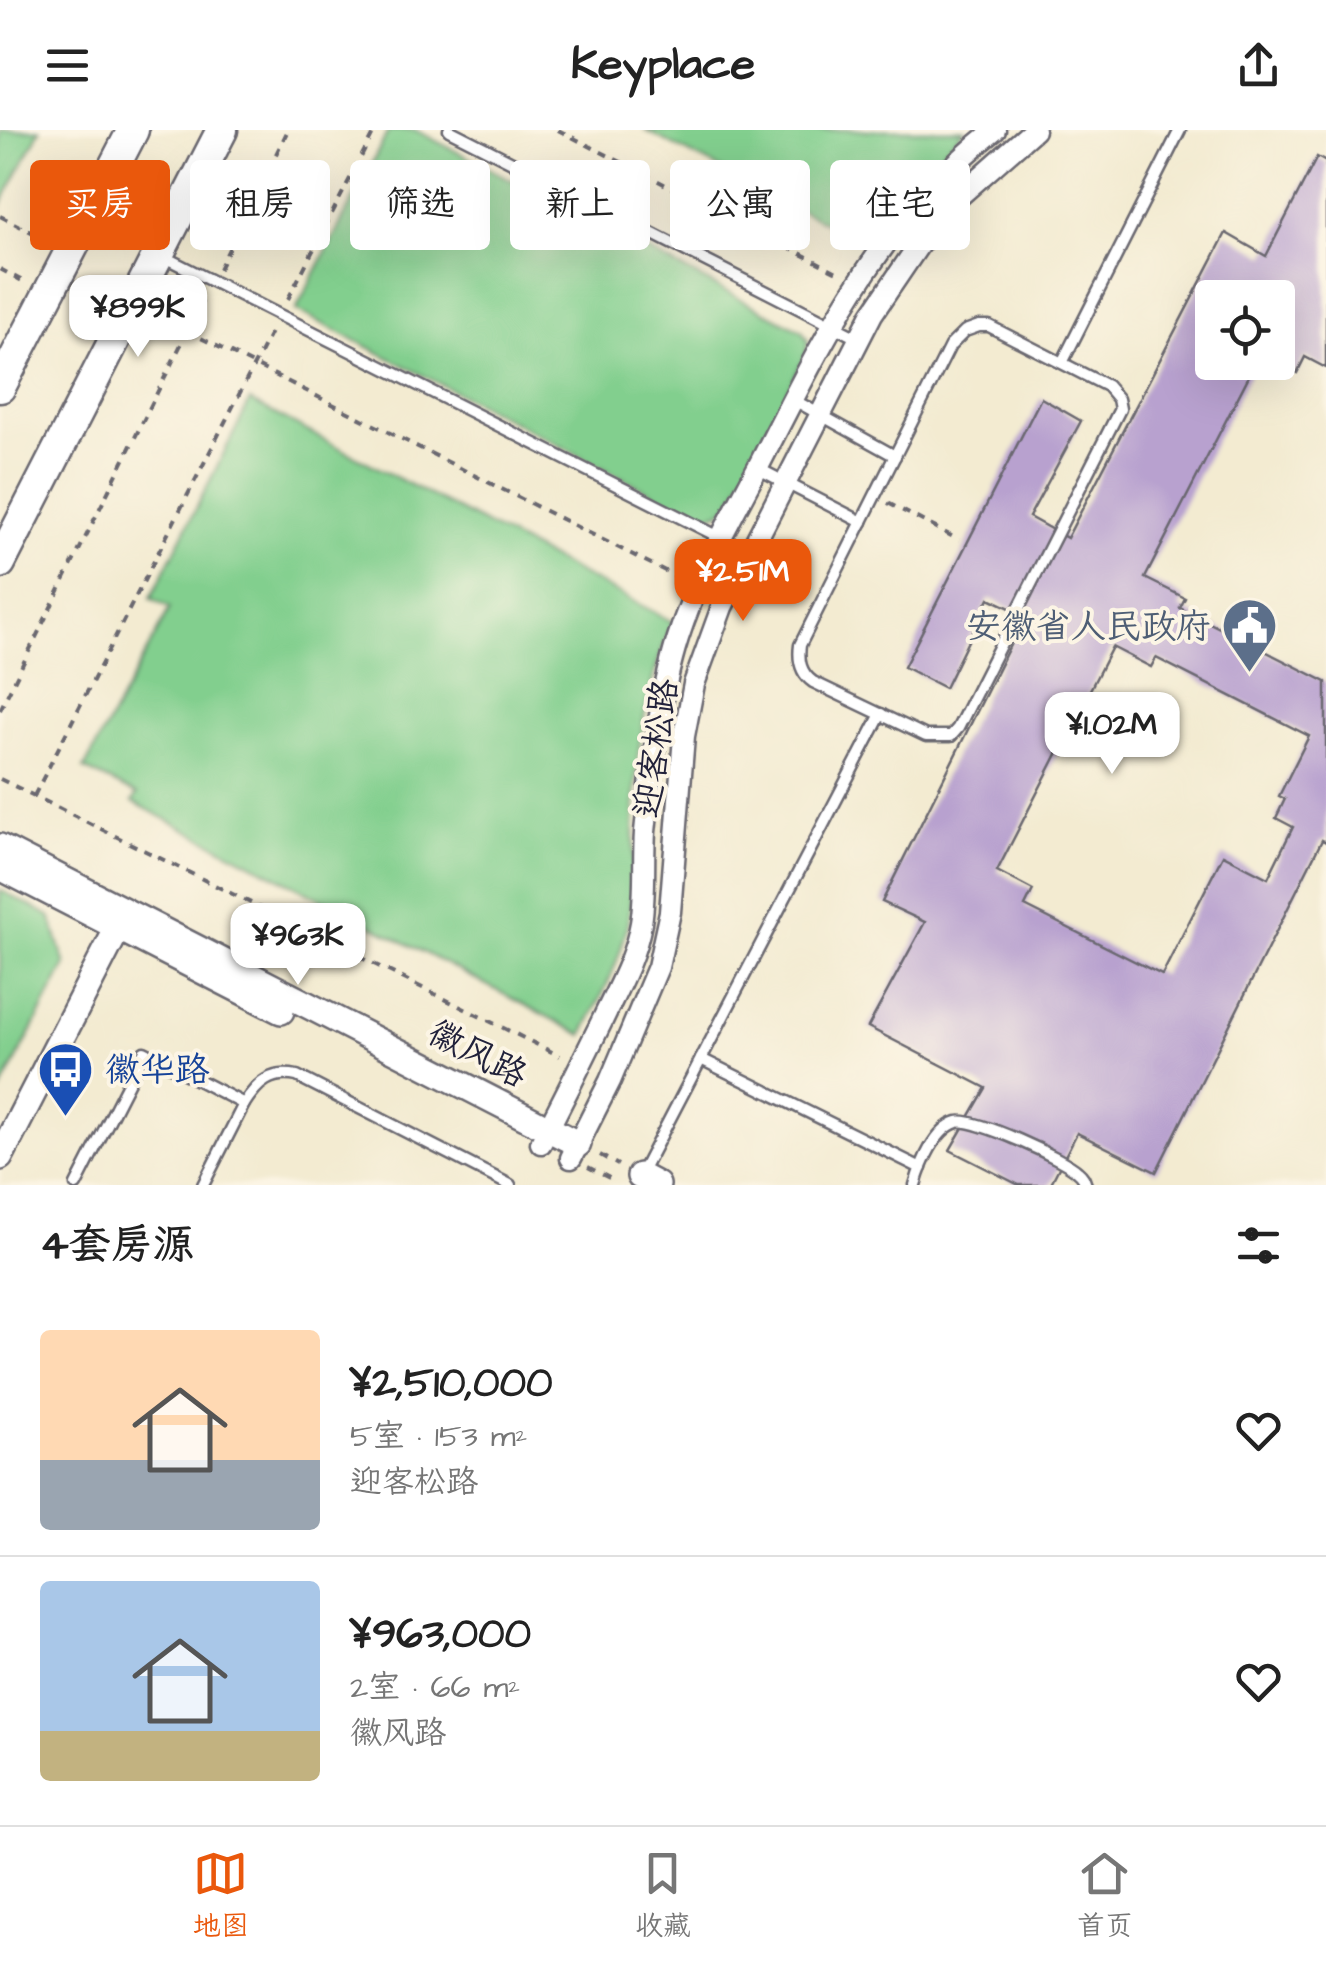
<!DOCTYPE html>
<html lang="zh">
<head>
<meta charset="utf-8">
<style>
	body { margin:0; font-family:"Architects Daughter","LXGW WenKai TC",sans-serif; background:#f6f6f6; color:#222; height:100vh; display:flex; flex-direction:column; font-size:38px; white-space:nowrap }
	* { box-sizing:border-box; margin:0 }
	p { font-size:32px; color:#767676 }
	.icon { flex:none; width:55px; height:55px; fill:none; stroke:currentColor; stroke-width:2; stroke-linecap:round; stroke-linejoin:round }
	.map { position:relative; height:1055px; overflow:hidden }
	.side { display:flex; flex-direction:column; background:#fff; flex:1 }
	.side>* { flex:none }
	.hud { position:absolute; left:30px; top:30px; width:1268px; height:90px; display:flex; gap:20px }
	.buttons { position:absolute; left:1195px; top:150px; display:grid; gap:20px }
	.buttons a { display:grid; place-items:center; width:100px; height:100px; border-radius:10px; background:#fff; box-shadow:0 10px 40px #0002; font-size:50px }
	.price { position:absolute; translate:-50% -85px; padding:0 22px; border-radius:20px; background:#fff; color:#222; font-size:32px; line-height:65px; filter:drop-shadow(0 2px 5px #0008) }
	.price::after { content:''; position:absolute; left:50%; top:60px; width:30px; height:22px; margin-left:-15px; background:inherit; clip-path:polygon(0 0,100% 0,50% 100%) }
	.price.selected { background:#ea580c; color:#fff }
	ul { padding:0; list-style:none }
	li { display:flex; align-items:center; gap:30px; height:250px; padding:0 40px }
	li+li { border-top:2px solid #e0e0e0 }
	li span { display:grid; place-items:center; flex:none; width:280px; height:200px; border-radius:10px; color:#555 }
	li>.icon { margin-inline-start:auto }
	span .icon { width:120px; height:120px; fill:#fffc; stroke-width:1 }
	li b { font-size:42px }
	h2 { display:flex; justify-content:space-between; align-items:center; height:120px; padding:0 40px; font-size:42px }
	.pill { padding:0 35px; border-radius:10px; background:#fff; box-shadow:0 10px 40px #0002; font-size:35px; line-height:90px }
	.pill.selected { background:#ea580c; color:#fff }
	header { display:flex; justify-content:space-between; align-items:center; height:130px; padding:0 40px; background:#fff; font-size:45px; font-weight:800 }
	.dock { display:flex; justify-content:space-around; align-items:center; height:140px; border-top:2px solid #e0e0e0; background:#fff; font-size:28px; color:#767676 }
	.dock a { display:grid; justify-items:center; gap:5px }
	.dock .selected { color:#ea580c }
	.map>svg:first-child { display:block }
</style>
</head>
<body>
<header><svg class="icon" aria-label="menu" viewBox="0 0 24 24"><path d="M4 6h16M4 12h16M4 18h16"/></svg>Keyplace<svg class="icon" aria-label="share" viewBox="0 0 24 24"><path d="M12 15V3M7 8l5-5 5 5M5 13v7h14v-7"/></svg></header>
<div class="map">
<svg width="1326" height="1055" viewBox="0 0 1326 1055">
	<rect width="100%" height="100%" fill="#fcf5e5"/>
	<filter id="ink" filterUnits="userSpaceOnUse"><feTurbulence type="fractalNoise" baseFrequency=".01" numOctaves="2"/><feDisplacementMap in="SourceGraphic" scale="20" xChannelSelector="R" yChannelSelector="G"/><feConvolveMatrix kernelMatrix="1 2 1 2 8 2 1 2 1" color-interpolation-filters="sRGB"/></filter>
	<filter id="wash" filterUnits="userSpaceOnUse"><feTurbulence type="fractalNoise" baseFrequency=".0048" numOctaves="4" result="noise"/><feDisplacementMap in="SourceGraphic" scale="40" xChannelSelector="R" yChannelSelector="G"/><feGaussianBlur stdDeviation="2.25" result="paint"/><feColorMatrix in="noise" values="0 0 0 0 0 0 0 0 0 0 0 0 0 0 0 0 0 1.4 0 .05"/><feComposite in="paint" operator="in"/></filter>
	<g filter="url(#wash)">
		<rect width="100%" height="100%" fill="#f3ebd1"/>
		<g fill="#82cf8e" stroke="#527864" stroke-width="2.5">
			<path d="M0,0H40L0,77Z"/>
			<path d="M389,0H415L802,201L808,211L806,224L730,374C719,385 708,386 693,384L296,180Z"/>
			<path d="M644,0H965L912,52L867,114Z"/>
			<path d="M250,271L673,492C649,548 637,612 635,673C633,719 636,768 623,812C614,845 597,874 583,905L133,672L137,664L84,639L170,478L151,468Z"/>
			<path d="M0,760L50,786L66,835L0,962Z"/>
		</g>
		<g id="blocks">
			<path fill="#b8a1cf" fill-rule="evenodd" d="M1317,27L1326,32V238L1305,227L1297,243L1278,233V168H1212V232H1256L1145,448L1185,468L1180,478L1326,552V712L1322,710L1156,1042L1077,1003L1050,1055H1019L950,1020L986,958L868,897L925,792L882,772L1025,485L989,468L945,558L904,537L1041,268L1081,291L1029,387L1067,408L1226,103L1266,126ZM1112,517L1151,537L1156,528L1309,606L1279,666L1285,669L1276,688L1293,697L1268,748L1223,725L1162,845L1025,776L1033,760L997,741Z"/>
		</g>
	</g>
	<g filter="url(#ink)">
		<use href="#blocks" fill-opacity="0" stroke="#6b6870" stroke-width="2.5"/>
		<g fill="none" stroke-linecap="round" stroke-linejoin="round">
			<defs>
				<g id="service">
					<path d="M449,0L859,209"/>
					<path d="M89,89L751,423"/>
					<path d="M979,196H989L1107,256L1118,269L1120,279L958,598L951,606H926L813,552C800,543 798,530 800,515L950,216L965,201Z"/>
					<path d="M1063,231L1180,0"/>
					<path d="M792,269L895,326"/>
					<path d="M757,338L862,392"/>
					<path d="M701,929L921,1038"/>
					<path d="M641,1044L881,584"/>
					<path d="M76,1055L144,922L244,974C258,952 271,941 297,946L510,1055"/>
					<path d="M203,1055L244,974"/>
					<path d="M915,1055C921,1034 935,999 957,992C974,987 1065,1029 1078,1042C1083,1046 1084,1049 1086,1055"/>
				</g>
				<g id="minor">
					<path d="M541,1013C562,972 582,932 602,891C617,859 635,828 641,793C646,762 643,732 645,702C651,644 660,563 678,508C697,448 729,392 758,337C825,207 877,93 995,0"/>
					<path d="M571,1028L610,951L658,837L670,782L684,606L694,554L722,477L872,184L941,82L1034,0"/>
				</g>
				<g id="tertiary">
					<path d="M0,717L578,1014"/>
					<path d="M0,737L281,881"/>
					<path d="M0,1027L124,786"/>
					<path d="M640,1046L657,1055"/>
				</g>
				<g id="secondary">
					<path d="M0,257L133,0"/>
					<path d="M0,433L222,0"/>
				</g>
			</defs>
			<use href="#service" stroke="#6b6870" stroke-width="15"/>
			<use href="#minor" stroke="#6b6870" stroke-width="25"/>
			<use href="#tertiary" stroke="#6b6870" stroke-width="30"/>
			<use href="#secondary" stroke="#6b6870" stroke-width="35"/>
			<g stroke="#6b6870" stroke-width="4" stroke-dasharray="8 8" stroke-linecap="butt">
				<path d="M558,0L839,143"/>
				<path d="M0,86L49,111"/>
				<path d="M0,139L26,153"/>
				<path d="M219,139L288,0"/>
				<path d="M288,169L375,0"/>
				<path d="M187,201L679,448"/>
				<path d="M888,373L959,410"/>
				<path d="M0,580L205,166"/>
				<path d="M0,649L560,926"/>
				<path d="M34,666L272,200"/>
				<path d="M600,1025L618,1035"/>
				<path d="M588,1037L615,1051"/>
			</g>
			<use href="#service" stroke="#fff" stroke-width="10"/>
			<use href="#minor" stroke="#fff" stroke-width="20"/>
			<use href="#tertiary" stroke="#fff" stroke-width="25"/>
			<use href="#secondary" stroke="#fff" stroke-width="30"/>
		</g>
	</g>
	<defs>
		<symbol id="civic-pin" viewBox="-11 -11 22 30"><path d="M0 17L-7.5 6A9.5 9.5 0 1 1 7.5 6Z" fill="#5c6f8a" stroke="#fcf5e5"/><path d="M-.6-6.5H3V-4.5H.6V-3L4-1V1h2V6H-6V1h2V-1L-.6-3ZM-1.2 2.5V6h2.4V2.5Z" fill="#fff"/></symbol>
		<symbol id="bus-pin" viewBox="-11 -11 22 30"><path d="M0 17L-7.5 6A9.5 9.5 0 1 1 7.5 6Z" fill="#1a4fb4" stroke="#fcf5e5"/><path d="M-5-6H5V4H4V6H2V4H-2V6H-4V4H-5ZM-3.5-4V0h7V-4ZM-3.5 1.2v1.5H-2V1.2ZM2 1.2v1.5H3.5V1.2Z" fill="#fff"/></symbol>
	</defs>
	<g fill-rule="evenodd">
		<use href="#civic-pin" x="1218" y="464" width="63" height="86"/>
		<use href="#bus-pin" x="34" y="908" width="63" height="86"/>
	</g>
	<g text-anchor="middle" stroke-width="8" stroke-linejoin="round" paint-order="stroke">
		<g font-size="35" fill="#4e5e75" stroke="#fcf5e5" text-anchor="end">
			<text x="1211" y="508">安徽省人民政府</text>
		</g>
		<g font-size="35" fill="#22223b" stroke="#fcf5e5">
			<text transform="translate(655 618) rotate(-82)" y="12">迎客松路</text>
			<text transform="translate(478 923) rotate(27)" y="12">徽风路</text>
		</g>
		<g font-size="35" fill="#164399" stroke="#fcf5e5" text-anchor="start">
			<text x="105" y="951">徽华路</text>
		</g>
	</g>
</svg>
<div class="buttons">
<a><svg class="icon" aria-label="locate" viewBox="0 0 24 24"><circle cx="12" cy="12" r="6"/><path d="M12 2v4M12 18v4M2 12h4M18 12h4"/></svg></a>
</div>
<b class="price" style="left:138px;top:230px">¥899K</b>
<b class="price selected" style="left:743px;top:494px">¥2.51M</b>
<b class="price" style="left:1112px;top:647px">¥1.02M</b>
<b class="price" style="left:298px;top:858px">¥963K</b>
<div class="hud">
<a class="pill selected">买房</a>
<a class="pill">租房</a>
<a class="pill">筛选</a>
<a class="pill">新上</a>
<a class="pill">公寓</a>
<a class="pill">住宅</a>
</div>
</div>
<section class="side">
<h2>4套房源<svg class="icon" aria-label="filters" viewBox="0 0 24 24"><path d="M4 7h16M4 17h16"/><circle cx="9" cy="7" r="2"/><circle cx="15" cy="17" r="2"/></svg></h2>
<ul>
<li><span style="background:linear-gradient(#ffd9b3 65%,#9aa5b1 0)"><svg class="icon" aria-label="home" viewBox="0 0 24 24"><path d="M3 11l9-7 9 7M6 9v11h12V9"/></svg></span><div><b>¥2,510,000</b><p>5室 · 153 m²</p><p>迎客松路</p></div><svg class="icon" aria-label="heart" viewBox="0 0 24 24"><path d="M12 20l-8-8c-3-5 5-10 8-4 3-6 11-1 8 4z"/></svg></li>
<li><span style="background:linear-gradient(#a9c7e8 75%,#c2b280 0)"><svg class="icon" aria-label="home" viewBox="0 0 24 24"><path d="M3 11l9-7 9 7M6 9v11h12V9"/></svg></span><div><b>¥963,000</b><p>2室 · 66 m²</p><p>徽风路</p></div><svg class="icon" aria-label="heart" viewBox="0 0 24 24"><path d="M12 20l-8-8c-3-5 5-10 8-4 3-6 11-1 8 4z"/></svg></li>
</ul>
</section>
<nav class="dock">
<a class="selected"><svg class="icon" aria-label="map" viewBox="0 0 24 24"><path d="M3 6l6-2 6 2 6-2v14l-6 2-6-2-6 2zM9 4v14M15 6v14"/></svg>地图</a>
<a><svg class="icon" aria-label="saved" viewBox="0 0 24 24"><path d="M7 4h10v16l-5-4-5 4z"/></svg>收藏</a>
<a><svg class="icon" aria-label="home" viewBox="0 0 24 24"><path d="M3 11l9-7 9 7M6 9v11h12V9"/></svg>首页</a>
</nav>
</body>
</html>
